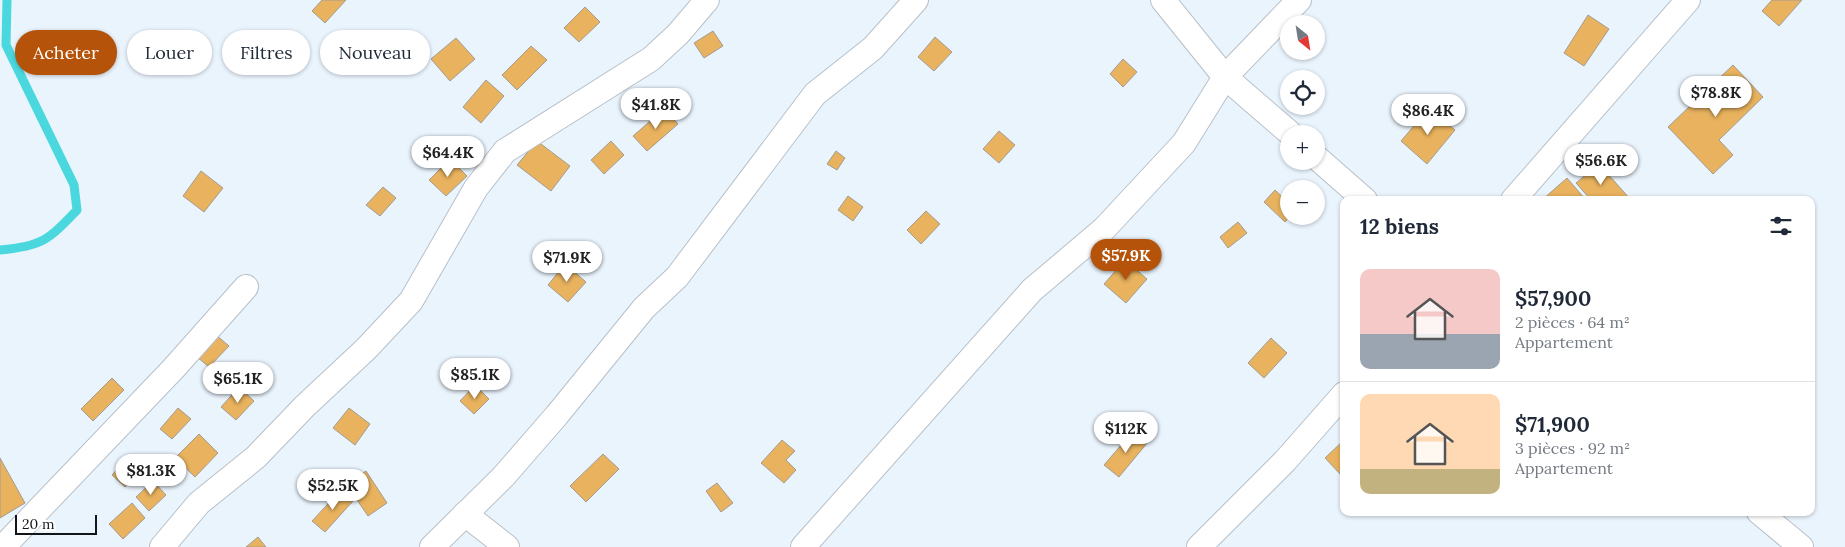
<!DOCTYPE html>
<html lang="fr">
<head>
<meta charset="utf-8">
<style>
	body { margin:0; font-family:Lora,serif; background:#f6f6f7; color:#1f2937; height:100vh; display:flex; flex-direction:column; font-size:19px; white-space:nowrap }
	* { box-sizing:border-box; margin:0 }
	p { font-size:16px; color:#747a83 }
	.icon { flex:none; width:28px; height:28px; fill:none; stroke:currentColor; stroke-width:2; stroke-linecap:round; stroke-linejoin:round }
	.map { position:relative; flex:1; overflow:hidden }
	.panel { position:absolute; left:1340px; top:196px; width:475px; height:320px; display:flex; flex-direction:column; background:#fff; border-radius:10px; box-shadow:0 1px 4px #0004 }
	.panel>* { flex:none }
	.guide { position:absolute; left:15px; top:30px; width:475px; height:45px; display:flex; gap:10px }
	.needle { width:32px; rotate:150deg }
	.tools { position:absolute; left:1280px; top:15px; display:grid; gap:10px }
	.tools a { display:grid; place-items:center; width:45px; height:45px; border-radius:50%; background:#fff; box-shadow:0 1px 4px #0004; font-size:25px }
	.scale { position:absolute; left:15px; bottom:12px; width:82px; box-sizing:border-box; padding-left:5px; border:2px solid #131619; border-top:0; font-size:14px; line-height:18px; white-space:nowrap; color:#131619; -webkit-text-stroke:4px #fff; paint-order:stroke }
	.price { position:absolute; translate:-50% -42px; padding:0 11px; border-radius:18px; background:#fff; color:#222; font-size:16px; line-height:32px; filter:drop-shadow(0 1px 2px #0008) }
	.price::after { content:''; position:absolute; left:50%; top:30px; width:15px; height:11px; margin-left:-8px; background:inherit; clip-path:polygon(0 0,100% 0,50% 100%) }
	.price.on { background:#b45309; color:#fff }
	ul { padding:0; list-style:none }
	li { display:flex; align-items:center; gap:15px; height:125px; padding:0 20px }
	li+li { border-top:1px solid #e0e1e3 }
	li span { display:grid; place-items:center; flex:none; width:140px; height:100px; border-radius:10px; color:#555 }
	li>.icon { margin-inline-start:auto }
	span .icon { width:60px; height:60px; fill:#fffc; stroke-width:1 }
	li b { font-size:21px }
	h2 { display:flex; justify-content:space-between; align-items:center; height:60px; padding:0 20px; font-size:21px }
	.chip { padding:0 18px; border-radius:22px; background:#fff; box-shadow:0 1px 4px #0004; font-size:18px; line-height:45px }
	.chip.on { background:#b45309; color:#fff }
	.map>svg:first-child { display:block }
</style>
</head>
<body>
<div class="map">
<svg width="1845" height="547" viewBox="0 0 1845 547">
	<rect width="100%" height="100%" fill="#eaf4fd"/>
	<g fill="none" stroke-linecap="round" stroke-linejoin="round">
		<path stroke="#4ad8de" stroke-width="9" d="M0,250C43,246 48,240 77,210L74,185L6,45L7,0"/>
	</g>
	<g fill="#e8b25e" stroke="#a39c93">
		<path d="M322,0H346L325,23L312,11Z"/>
		<path d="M1772,0H1802L1779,26L1762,11Z"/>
		<path d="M585,7L600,22L579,42L564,28Z"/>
		<path d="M1588,15L1609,29L1584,66L1564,53Z"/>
		<path d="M713,31L723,46L704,58L694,43Z"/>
		<path d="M935,37L952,52L934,71L918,57Z"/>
		<path d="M456,38L475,59L450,81L431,59Z"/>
		<path d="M531,46L547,60L517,90L502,75Z"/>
		<path d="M1123,59L1137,72L1123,87L1110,74Z"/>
		<path d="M1733,65L1763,97L1719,140L1733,155L1713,174L1668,127Z"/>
		<path d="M486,80L504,96L481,123L463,107Z"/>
		<path d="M1429,108L1455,130L1427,164L1401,141Z"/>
		<path d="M664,109L678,124L647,151L633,136Z"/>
		<path d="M999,131L1015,145L999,163L983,149Z"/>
		<path d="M537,141L570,166L551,191L517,165Z"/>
		<path d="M611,141L624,155L604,174L591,160Z"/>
		<path d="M836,151L845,158L837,170L827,164Z"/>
		<path d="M450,159L467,176L446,196L429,180Z"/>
		<path d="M1599,164L1631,200H1591L1576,183Z"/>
		<path d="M201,171L223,188L204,212L183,196Z"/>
		<path d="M1567,178L1586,200H1542Z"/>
		<path d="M383,187L396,198L380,216L366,205Z"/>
		<path d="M1275,190L1289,203L1290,216L1285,222L1264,202Z"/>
		<path d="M848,196L863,207L853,221L838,210Z"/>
		<path d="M926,211L940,224L921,244L907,230Z"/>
		<path d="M1238,222L1247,233L1228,248L1220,237Z"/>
		<path d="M1125,260L1147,279L1126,303L1104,284Z"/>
		<path d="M565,264L586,282L568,302L548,285Z"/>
		<path d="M216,335L229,346L209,367L197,357Z"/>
		<path d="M1271,338L1287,353L1264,378L1248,363Z"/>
		<path d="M112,378L124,390L93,421L81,409Z"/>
		<path d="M475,385L489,399L474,414L460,401Z"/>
		<path d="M239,387L254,401L236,420L221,407Z"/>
		<path d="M178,408L191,419L172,439L160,429Z"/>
		<path d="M349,408L370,424L355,445L333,428Z"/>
		<path d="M1134,430L1148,442L1119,477L1104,465Z"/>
		<path d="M199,434L218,453L195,477L175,458Z"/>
		<path d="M782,440L795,451L786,460L796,470L784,483L761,463Z"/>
		<path d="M1344,440V475L1342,476L1325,458Z"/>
		<path d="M603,454L619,469L586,502L570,486Z"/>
		<path d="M128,457L142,469L125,487L112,475Z"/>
		<path d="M0,458L25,503L0,518Z"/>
		<path d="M366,471L387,503L368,516L346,484Z"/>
		<path d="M153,481L166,495L149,511L136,497Z"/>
		<path d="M717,483L733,503L721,512L706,491Z"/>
		<path d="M341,490L353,501L325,532L312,521Z"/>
		<path d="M132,503L145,518L123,539L109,524Z"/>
		<path d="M258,537L266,547H246Z"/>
	</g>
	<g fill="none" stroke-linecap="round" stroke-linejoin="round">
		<defs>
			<g id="street">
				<path d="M1163,0L1225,77L1291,134"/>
				<path d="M1316,157L1365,200"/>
				<path d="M1513,200L1688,0"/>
				<path d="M1759,512L1801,547"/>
				<path d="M465,514L507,547"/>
				<path d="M3,547L174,368L246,287"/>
				<path d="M162,547L199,503L256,457L305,406L366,349L411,301L476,188L505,151L651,59L678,34L707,0"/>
				<path d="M432,547L503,477L557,415L644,308L677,277L815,94L873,48L916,0"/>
				<path d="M803,547L1032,290L1104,229L1184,143L1225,77L1299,0"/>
				<path d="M1199,547L1285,461L1344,394"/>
			</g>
		</defs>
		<use href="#street" stroke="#b7c0c9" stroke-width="26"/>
		<use href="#street" stroke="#fff" stroke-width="24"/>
	</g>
</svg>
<div class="tools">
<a><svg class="needle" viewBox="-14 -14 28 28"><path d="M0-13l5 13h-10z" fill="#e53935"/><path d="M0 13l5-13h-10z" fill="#747a83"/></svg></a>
<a><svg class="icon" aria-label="locate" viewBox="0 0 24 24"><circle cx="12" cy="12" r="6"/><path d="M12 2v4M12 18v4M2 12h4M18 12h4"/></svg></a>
<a>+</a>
<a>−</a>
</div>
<div class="scale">20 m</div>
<b class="price" style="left:1716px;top:118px">$78.8K</b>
<b class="price" style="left:656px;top:130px">$41.8K</b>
<b class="price" style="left:1428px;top:136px">$86.4K</b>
<b class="price" style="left:448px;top:178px">$64.4K</b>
<b class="price" style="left:1601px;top:186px">$56.6K</b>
<b class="price on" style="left:1126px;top:281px">$57.9K</b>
<b class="price" style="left:567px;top:283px">$71.9K</b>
<b class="price" style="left:475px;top:400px">$85.1K</b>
<b class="price" style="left:238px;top:404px">$65.1K</b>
<b class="price" style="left:1126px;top:454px">$112K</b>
<b class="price" style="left:151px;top:496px">$81.3K</b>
<b class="price" style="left:333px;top:511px">$52.5K</b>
<div class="guide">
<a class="chip on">Acheter</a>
<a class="chip">Louer</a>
<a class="chip">Filtres</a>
<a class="chip">Nouveau</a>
</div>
<section class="panel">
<h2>12 biens<svg class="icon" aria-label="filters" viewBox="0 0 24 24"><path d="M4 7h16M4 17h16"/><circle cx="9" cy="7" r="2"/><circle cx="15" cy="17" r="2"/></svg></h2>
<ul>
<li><span style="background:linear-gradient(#f6c9c9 65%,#9aa5b1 0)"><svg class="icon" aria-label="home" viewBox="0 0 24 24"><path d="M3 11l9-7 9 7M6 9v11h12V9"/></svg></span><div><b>$57,900</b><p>2 pièces · 64 m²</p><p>Appartement</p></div></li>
<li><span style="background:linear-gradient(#ffd9b3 75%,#c2b280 0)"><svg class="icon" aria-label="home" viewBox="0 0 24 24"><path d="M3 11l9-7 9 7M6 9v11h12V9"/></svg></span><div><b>$71,900</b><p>3 pièces · 92 m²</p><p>Appartement</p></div></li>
</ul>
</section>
</div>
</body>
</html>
